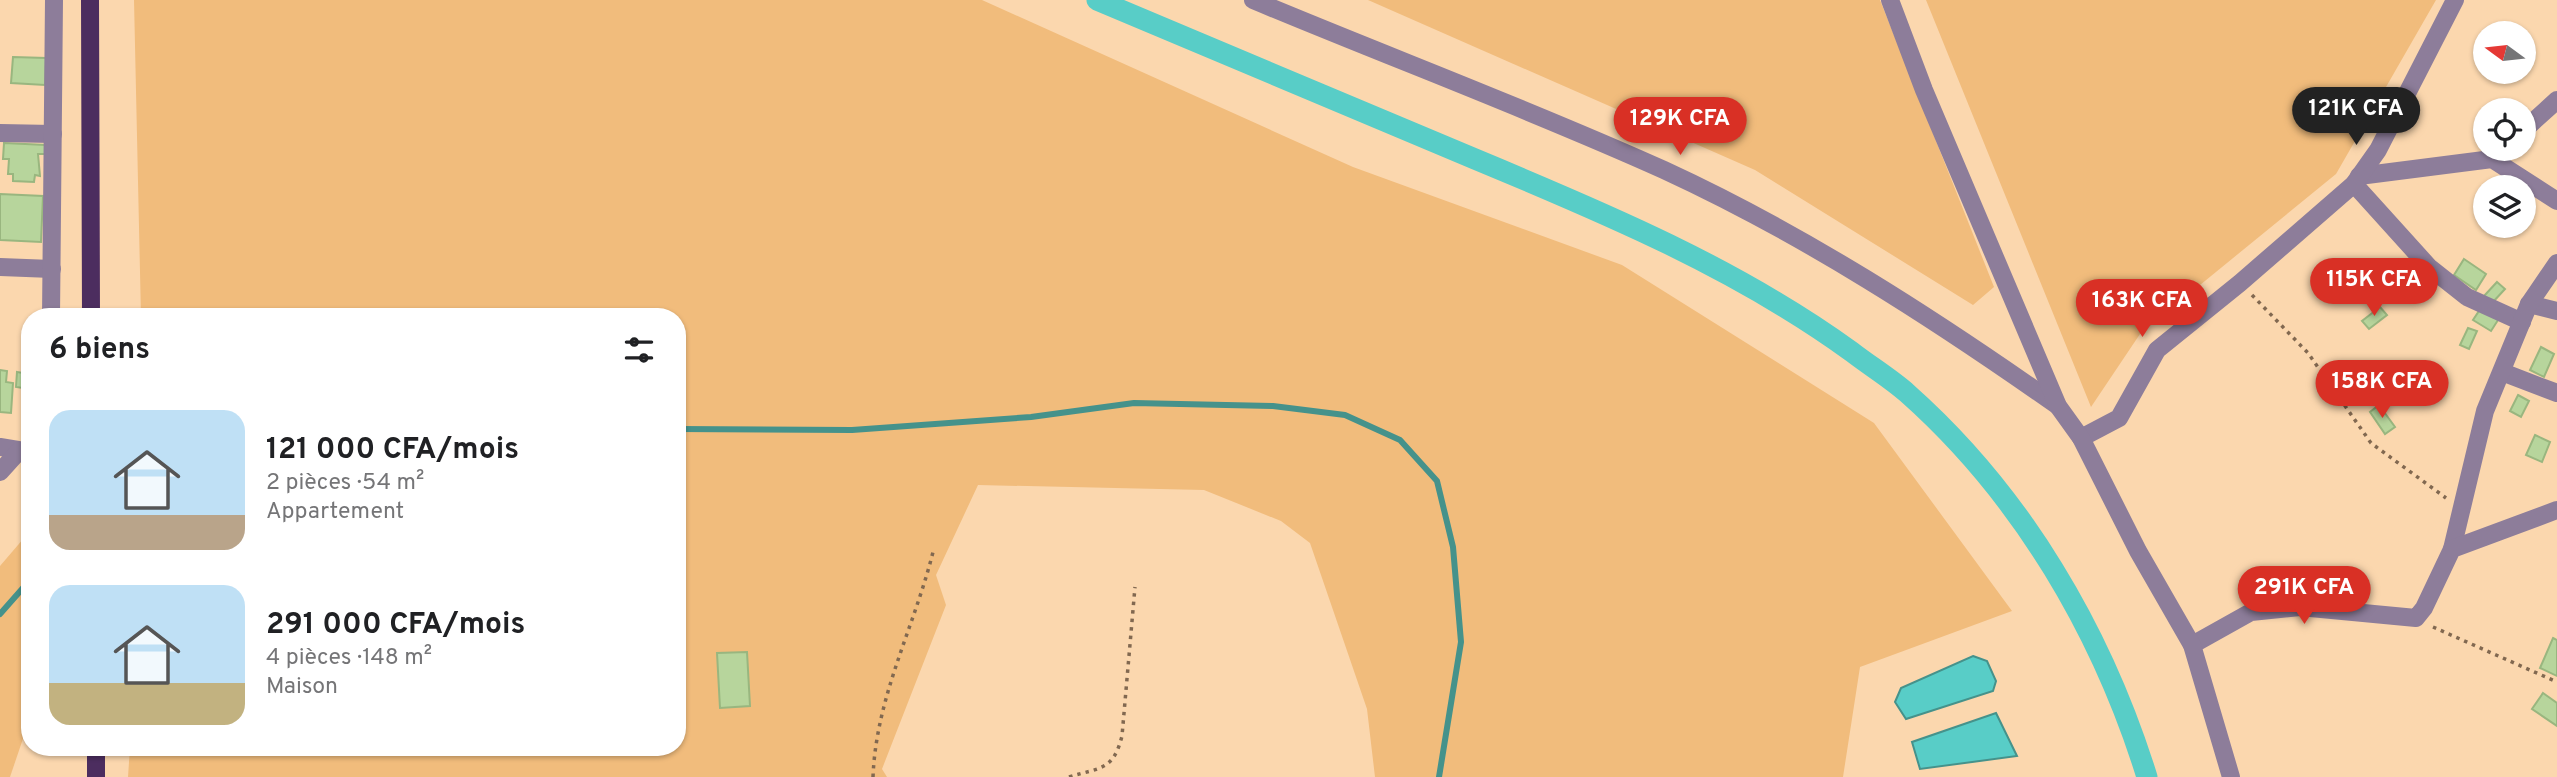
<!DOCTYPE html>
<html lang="fr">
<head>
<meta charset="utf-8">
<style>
	body { margin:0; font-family:Overpass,sans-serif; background:#f6f6f6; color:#202124; height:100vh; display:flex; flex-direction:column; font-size:26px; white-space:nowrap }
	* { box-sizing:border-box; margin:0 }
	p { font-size:23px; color:#757577 }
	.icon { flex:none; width:38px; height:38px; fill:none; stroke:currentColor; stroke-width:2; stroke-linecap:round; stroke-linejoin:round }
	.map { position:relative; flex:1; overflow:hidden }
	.details { position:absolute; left:21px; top:308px; width:665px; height:448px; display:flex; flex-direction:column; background:#fff; border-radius:28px; box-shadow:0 2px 5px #0004 }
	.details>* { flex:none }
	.needle { width:46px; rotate:285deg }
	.fabs { position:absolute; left:2473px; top:21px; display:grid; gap:14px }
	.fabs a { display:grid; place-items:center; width:63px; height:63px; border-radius:50%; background:#fff; box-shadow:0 2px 5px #0004; font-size:35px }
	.price { position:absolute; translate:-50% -60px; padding:0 16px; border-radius:24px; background:#d93025; color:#fff; font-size:23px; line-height:46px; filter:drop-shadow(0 2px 4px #0008) }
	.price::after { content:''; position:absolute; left:50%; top:42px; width:21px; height:16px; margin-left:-10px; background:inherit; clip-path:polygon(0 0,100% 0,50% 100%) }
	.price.selected { background:#222; color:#fff }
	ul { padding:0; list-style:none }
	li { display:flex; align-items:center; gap:21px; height:175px; padding:0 28px }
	li span { display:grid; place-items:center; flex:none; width:196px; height:140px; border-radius:21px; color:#555 }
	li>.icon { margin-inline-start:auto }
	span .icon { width:84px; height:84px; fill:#fffc; stroke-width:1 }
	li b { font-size:30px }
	h2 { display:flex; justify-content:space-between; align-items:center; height:84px; padding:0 28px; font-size:30px }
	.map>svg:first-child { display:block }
</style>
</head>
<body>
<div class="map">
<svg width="2557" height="777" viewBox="0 0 2557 777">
	<rect width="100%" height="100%" fill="#fbd7ae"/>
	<g fill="#f1bc7c">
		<path d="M134,0H982L1353,167L1622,265L1874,423L2012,611L1860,667L1843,777H1375L1367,709L1310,543L1281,521L1204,490L978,485L936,575L946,605L882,769L887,777H128L130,747H677V317H141Z"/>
		<path d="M1368,0H1880L1994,287L1973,305L1755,170Z"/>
		<path d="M1926,0H2436L2336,174L2140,334L2091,407Z"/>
		<path d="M30,531V718L10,777H0V566Z"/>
	</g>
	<g fill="#58cdc7" stroke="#45928b" stroke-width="2">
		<path d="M1973,656L1987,661L1996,681L1993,691L1906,719L1895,702L1901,688Z"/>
		<path d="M1996,713L2017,756L1920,769L1912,742Z"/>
	</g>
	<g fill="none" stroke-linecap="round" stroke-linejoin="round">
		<g stroke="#45928b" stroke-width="6">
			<path d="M677,429L852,430L1031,417L1134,403L1273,406L1345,415L1400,440L1437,481L1453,547L1461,642L1439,777"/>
			<path d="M0,614L30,580"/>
		</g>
		<path stroke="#58cdc7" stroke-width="21" d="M1097,0C1223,53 1349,106 1475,159C1605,213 1738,269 1852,352C1870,366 1890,378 1907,393C2022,495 2102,632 2147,777"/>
	</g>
	<g fill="#b7d59c" stroke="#99b67f" stroke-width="2">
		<path d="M13,57L46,58L45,85L11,83Z"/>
		<path d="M4,143L46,145V154H38L40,176L35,175L34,182L13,181V174H8L9,159H3Z"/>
		<path d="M0,194L43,196L41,242L0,240Z"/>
		<path d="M2464,259L2486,274L2476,290L2454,275Z"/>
		<path d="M2497,282L2505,289L2492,303L2484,296Z"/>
		<path d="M2380,307L2387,315L2369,329L2362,321Z"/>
		<path d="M2481,308L2498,320L2491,331L2473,320Z"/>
		<path d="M2468,328L2477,331L2469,349L2460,345Z"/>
		<path d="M2541,347L2554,354L2544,377L2530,370Z"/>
		<path d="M0,370L7,371L6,382L13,383L11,413L0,412Z"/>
		<path d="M17,372L30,374V389L16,387Z"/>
		<path d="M2518,395L2529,401L2521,417L2510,411Z"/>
		<path d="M2379,405L2395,427L2385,434L2370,412Z"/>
		<path d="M2535,435L2550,442L2542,462L2526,455Z"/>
		<path d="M2553,638L2557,640V676L2540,668Z"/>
		<path d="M747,652L750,706L720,708L717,653Z"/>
		<path d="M2543,693L2557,703V726L2532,709Z"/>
	</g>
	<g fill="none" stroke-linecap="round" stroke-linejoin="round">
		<g stroke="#816850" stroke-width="3.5" stroke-dasharray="3.5 5" stroke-linecap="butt">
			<path d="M2252,295L2308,353L2371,443L2446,498"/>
			<path d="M2433,627L2557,682"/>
			<path d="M873,777C876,697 914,628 933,552"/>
			<path d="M1069,777C1101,767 1113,771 1122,736L1135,587"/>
		</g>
		<g stroke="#8d7d9a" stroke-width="18">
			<path d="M1253,0C1389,57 1529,109 1664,170C1803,234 1933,318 2058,406"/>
			<path d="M2524,130L2557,100"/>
			<path d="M0,133L53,134"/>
			<path d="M2359,176L2492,159L2557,201"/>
			<path d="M2354,184L2429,267L2467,297L2522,322"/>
			<path d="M0,267L52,269"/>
			<path d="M2529,304L2557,311"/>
			<path d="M51,317L54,0"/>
			<path d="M2502,372L2557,393"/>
			<path d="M2081,438L2119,418L2157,350L2240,283L2354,184L2378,150L2455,0"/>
			<path d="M0,447L30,452"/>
			<path d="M0,472L19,451"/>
			<path d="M2452,549L2485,411L2529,304L2557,263"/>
			<path d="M2192,645L2251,612L2300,607L2416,618L2424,608L2452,549L2557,510"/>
		</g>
		<path stroke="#8d7d9a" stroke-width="18" d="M1890,0L1924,90L2058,406L2081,438L2138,551L2192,645L2231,777"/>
		<g stroke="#4c2d5f" stroke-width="18">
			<path d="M90,0L91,317"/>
			<path d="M96,747V777"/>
		</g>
	</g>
</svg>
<div class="fabs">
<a><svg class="needle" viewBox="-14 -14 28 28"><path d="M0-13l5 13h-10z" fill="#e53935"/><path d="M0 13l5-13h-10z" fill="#757577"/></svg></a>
<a><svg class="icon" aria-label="locate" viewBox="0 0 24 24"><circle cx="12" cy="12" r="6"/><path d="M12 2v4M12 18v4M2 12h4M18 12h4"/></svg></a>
<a><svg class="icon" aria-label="layers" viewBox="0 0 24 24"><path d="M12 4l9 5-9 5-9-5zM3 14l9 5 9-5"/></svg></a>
</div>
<b class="price selected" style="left:2356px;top:147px">121K CFA</b>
<b class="price" style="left:1680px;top:157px">129K CFA</b>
<b class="price" style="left:2374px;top:318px">115K CFA</b>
<b class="price" style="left:2142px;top:339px">163K CFA</b>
<b class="price" style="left:2382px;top:420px">158K CFA</b>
<b class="price" style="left:2304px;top:626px">291K CFA</b>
<section class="details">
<h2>6 biens<svg class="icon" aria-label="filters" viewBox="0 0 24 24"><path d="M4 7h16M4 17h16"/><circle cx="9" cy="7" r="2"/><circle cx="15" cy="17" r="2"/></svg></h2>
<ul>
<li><span style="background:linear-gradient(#bfe0f5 75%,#b9a48a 0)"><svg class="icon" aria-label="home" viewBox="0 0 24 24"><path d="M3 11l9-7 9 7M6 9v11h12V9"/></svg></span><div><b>121 000 CFA/mois</b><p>2 pièces · 54 m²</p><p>Appartement</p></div></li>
<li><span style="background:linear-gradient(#bfe0f5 70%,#c2b280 0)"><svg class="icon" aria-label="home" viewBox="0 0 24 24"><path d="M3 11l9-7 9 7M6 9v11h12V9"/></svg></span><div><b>291 000 CFA/mois</b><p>4 pièces · 148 m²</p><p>Maison</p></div></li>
</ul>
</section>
</div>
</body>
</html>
